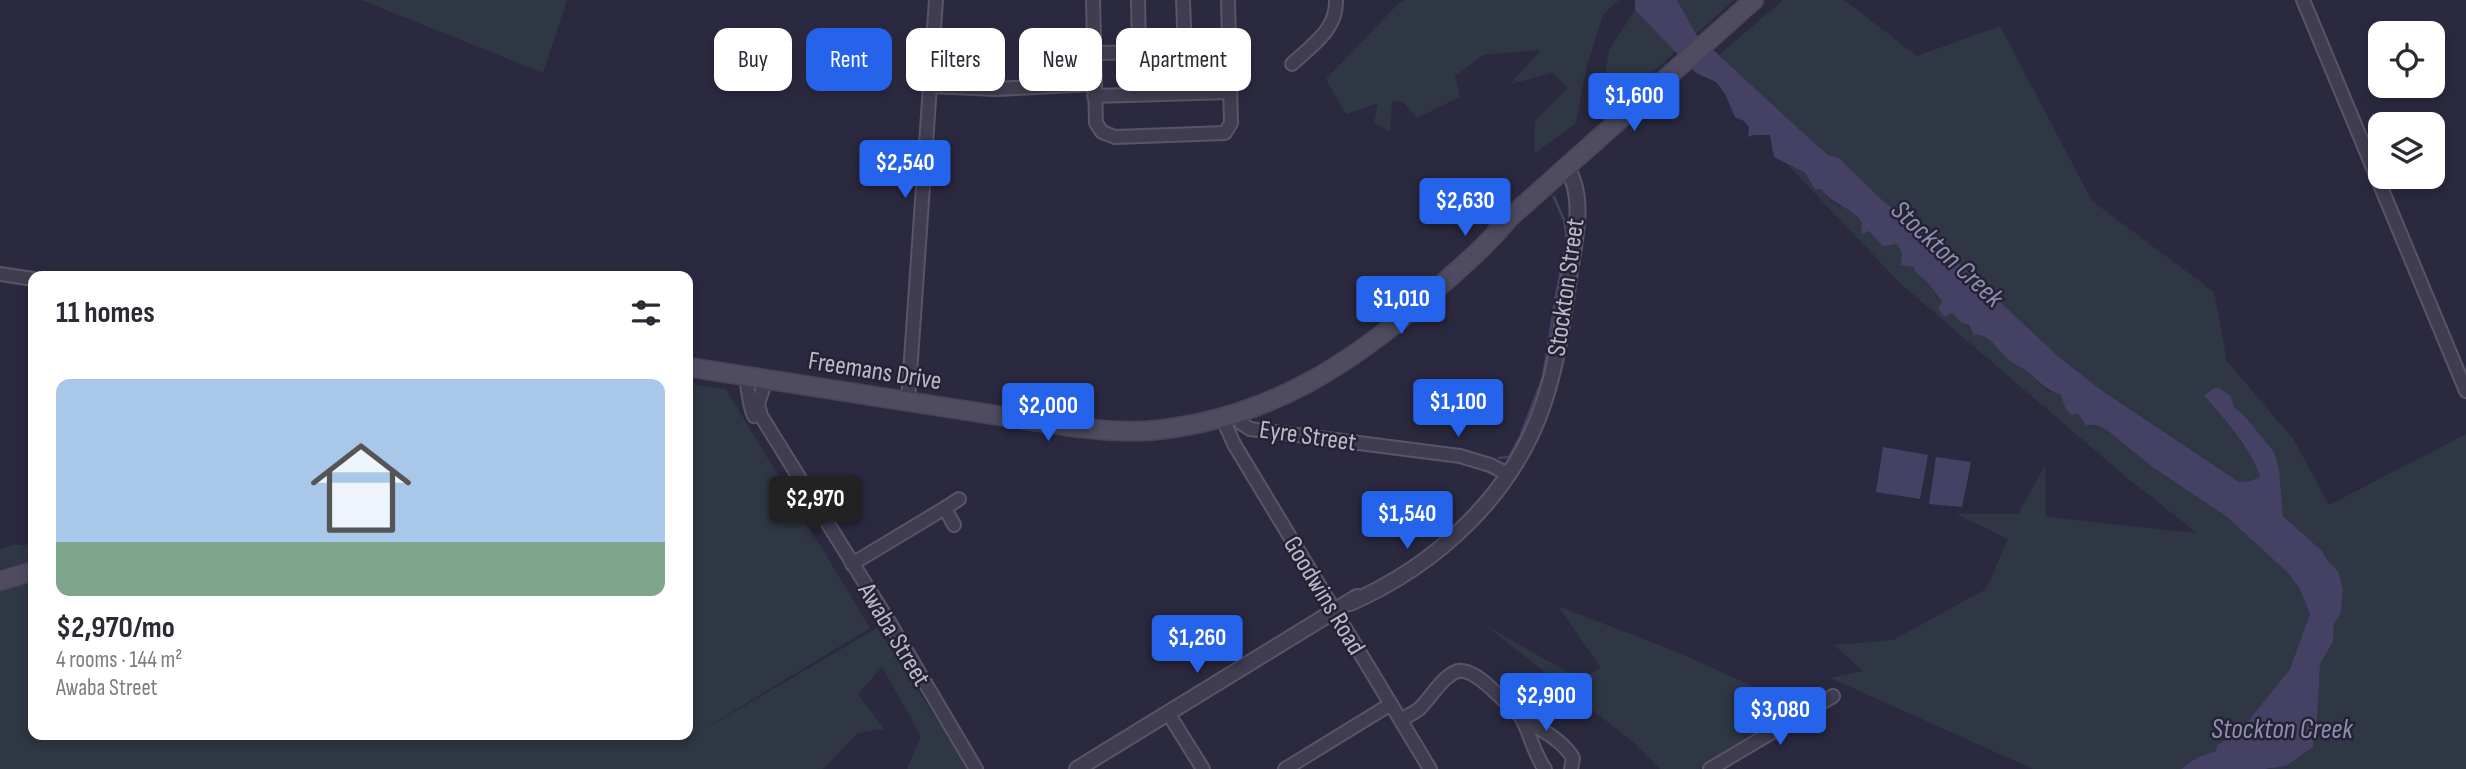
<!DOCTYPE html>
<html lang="en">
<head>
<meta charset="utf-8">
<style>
	body { margin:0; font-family:"Sofia Sans Condensed",sans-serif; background:#f2f2f3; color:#2b2b33; height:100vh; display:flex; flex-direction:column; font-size:26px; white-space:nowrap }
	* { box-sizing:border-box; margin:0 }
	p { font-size:23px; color:#7c7c81 }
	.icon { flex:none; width:38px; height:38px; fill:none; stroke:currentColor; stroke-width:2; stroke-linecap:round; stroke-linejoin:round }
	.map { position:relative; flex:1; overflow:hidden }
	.panel { position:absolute; left:28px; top:271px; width:665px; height:469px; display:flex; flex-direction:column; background:#fff; border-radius:14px; box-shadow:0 4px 10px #0003 }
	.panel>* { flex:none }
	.top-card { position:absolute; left:714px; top:28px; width:665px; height:63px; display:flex; gap:14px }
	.tools { position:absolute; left:2368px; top:21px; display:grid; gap:14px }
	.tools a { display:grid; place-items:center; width:77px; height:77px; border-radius:14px; background:#fff; box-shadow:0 4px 10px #0003; font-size:35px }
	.price { position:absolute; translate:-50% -60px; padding:0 16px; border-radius:7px; background:#2563eb; color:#fff; font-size:23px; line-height:46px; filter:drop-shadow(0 2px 4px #0008) }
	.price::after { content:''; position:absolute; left:50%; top:42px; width:21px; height:16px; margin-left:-10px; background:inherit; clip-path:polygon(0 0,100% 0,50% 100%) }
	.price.current { background:#222; color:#fff }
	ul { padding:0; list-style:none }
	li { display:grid; align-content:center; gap:14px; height:371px; padding:0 28px }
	li span { display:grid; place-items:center; height:217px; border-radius:14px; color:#555 }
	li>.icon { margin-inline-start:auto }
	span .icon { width:126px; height:126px; fill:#fffc; stroke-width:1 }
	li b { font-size:30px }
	h2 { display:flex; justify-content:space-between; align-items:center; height:84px; padding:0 28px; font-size:30px }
	.chip { padding:0 24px; border-radius:14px; background:#fff; box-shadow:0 4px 10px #0003; font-size:24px; line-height:63px }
	.chip.current { background:#2563eb; color:#fff }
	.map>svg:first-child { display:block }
</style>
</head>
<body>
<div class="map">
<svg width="2466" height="769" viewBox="0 0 2466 769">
	<rect width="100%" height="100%" fill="#2b293f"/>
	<g fill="#2e3743">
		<path d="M361,0H567L543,73Z"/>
		<path d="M1406,0H1619L1603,15L1586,69L1576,123L1534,154L1535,121L1568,88L1553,73L1510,84L1541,50L1484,55L1455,76L1460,97L1417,118L1403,102L1392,101L1390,132L1374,122L1378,103L1346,114L1326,79L1398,4Z"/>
		<path d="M1677,0H1734L1696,34Z"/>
		<path d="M1783,0H1844L1917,56L2000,26L2092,201L2214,292L2227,361L2294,440L2329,505L2466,434V769H2265L2286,766L2313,747L2314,733L2317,722L2320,664L2333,642L2334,624L2341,613L2343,589L2338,571L2327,560L2322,551L2283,516L2279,469L2242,413L2234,407L2231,396H2204C2221,415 2255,454 2260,477L2250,481L2239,482L2104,392L2060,358L1937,243L1882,200L1839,158L1828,155L1800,130L1719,55Z"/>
		<path d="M1635,10L1675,49L1671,56L1598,119L1609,50Z"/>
		<path d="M1786,163L1805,174L1815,189H1821L1830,200L1839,206L1849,208L1869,231L1878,238L1897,244L1915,272L1928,283L1937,297L1962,323L1993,341L2011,362L2025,370L2048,391L2061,395L2065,408L2078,413L2091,426L2097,425L2107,430L2151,466L2227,517L2289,574L2299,588L2310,614L2290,669L2245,725L2217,751L2198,757L2181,769H2033L1830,678L1863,671L1834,645L1893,640L1986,589L2008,539L1956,514H2018L2045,466L2046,517L2197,533L2127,478L1902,285Z"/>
		<path d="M688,384L726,389L870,628L686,740L877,628L969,769H907L921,736L882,667L858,694L884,729L858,733L823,769H0V589L33,581V735H688Z"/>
		<path d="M13,545H33V560L0,569V549Z"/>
		<path d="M1558,606L1677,652L1803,709L1699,769H1660L1633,742L1485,625L1580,679L1601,668Z"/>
	</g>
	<g fill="#454165">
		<path d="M1635,0H1677L1696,34L1800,130L1828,155L1839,158L1882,200L1937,243L2060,358L2104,392L2239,482L2250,481L2260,477C2255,454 2221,414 2204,396L2214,388H2219L2231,396L2234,407L2242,413L2274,452L2279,469L2283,516L2322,551L2327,560L2338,571L2343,589L2341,613L2334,624L2333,642L2320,664L2317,722L2314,733L2313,747L2286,766L2265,769H2181L2198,757L2216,751L2217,746L2245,725L2290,669L2310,614L2299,588L2289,574L2227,517L2151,466L2107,430L2097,425H2086L2078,414L2071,415L2065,408L2061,395C2045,390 2037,379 2024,369C2019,366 2013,364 2009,360C1997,351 1991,333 1974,335L1969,325L1962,323L1952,313L1945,317L1938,309L1942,302L1928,283L1915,272L1913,267L1901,265L1902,253L1897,244L1883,246L1869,231L1861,234L1862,223C1849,204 1836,208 1821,189H1815L1805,173L1774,157L1770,135H1754L1748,137L1749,127L1744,121L1735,117L1725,94L1716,82L1696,73L1635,10Z"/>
		<path d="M1883,447L1928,455L1920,499L1876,492Z"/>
		<path d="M1936,457L1971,462L1962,507L1929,504Z"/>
	</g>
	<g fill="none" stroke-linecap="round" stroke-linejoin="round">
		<path stroke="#454165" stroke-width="2.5" d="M1499,458L1509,457L1520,437L1543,377L1556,295L1567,241L1564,220L1554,197"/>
		<defs>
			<g id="minor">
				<path d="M1093,0L1096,123L1102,132L1115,137L1225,133L1231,123L1228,0"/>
				<path d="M1138,0L1139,52"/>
				<path d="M1183,0L1185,52"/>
				<path d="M2303,0L2466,391"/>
				<path d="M1094,53L1229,51"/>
				<path d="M1292,64C1312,45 1337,30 1336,0"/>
				<path d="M930,86L996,89L1094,84"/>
				<path d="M1094,96L1230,92"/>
				<path d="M0,274L33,279"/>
				<path d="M745,376C749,389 748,403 754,416"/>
				<path d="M766,379L758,404L761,416L891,625L976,769"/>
				<path d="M908,402L936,0"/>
				<path d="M1236,414L1241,423L1250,429L1460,456L1490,465L1508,474"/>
				<path d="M1223,419L1234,444L1430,769"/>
				<path d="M945,508L959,499"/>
				<path d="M852,564L945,508L954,525"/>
				<path d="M1168,713L1203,769"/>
				<path d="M1521,717C1531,734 1533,753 1545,769"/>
				<path d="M1401,720C1407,716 1414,713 1419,709C1431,698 1442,676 1458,671C1477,667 1508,707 1523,718C1540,730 1562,739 1573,758L1571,769"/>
				<path d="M1285,769L1391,704"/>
				<path d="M1710,769L1833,696"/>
			</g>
			<g id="tertiary">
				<path d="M1350,603C1437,565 1514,494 1544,402C1558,360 1564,315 1570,271C1575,239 1586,195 1566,167"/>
				<path d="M1077,769L1357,597"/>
			</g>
			<g id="secondary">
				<path d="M1498,228L1754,0"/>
				<path d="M688,367L1072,427C1100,430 1129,433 1157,430C1268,418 1351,365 1433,292C1458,270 1484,248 1506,222"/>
				<path d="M0,581L33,571"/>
			</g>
		</defs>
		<use href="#minor" stroke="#575566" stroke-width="16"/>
		<use href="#tertiary" stroke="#575566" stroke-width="18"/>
		<use href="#secondary" stroke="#464455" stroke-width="21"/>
		<use href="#minor" stroke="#3f3d4f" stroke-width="12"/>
		<use href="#tertiary" stroke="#3f3d4f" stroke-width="14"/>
		<use href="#secondary" stroke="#4f4c61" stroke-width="18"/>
	</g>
	<g text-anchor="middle" stroke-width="5" stroke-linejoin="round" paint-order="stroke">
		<g font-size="26" fill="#bcbac9" stroke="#242234">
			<text transform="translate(1565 287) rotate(-82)" y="9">Stockton Street</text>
			<text transform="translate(875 370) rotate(9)" y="9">Freemans Drive</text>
			<text transform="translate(1308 435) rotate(8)" y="9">Eyre Street</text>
			<text transform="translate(1325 595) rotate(59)" y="9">Goodwins Road</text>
			<text transform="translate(895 634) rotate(59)" y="9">Awaba Street</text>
		</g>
		<g font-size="28" font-style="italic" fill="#8f8cb1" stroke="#242234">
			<text transform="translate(1948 253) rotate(43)" y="10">Stockton Creek</text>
			<text x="2282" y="738">Stockton Creek</text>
		</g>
	</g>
</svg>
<div class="tools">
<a><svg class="icon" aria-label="locate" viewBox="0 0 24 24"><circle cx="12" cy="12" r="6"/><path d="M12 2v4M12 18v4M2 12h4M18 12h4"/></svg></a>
<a><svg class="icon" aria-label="layers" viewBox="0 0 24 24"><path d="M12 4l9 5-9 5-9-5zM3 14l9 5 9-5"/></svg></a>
</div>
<b class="price" style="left:1634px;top:133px">$1,600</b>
<b class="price" style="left:905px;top:200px">$2,540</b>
<b class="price" style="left:1465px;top:238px">$2,630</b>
<b class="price" style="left:1401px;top:336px">$1,010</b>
<b class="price" style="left:1458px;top:439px">$1,100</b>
<b class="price" style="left:1048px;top:443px">$2,000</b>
<b class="price current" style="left:815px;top:536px">$2,970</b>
<b class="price" style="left:1407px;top:551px">$1,540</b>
<b class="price" style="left:1197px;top:675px">$1,260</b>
<b class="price" style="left:1546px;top:733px">$2,900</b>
<b class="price" style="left:1780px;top:747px">$3,080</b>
<div class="top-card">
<a class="chip">Buy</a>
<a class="chip current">Rent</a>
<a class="chip">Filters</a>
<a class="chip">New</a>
<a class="chip">Apartment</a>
</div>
<section class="panel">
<h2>11 homes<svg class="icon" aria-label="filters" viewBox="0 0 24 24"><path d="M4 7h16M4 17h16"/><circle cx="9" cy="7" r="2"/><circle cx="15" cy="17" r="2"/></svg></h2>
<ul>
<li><span style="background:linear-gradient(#a9c7e8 75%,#7fa58c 0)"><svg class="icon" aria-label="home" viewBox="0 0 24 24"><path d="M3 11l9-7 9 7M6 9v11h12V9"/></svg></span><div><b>$2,970/mo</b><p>4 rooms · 144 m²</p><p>Awaba Street</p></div></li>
</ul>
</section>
</div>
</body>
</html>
